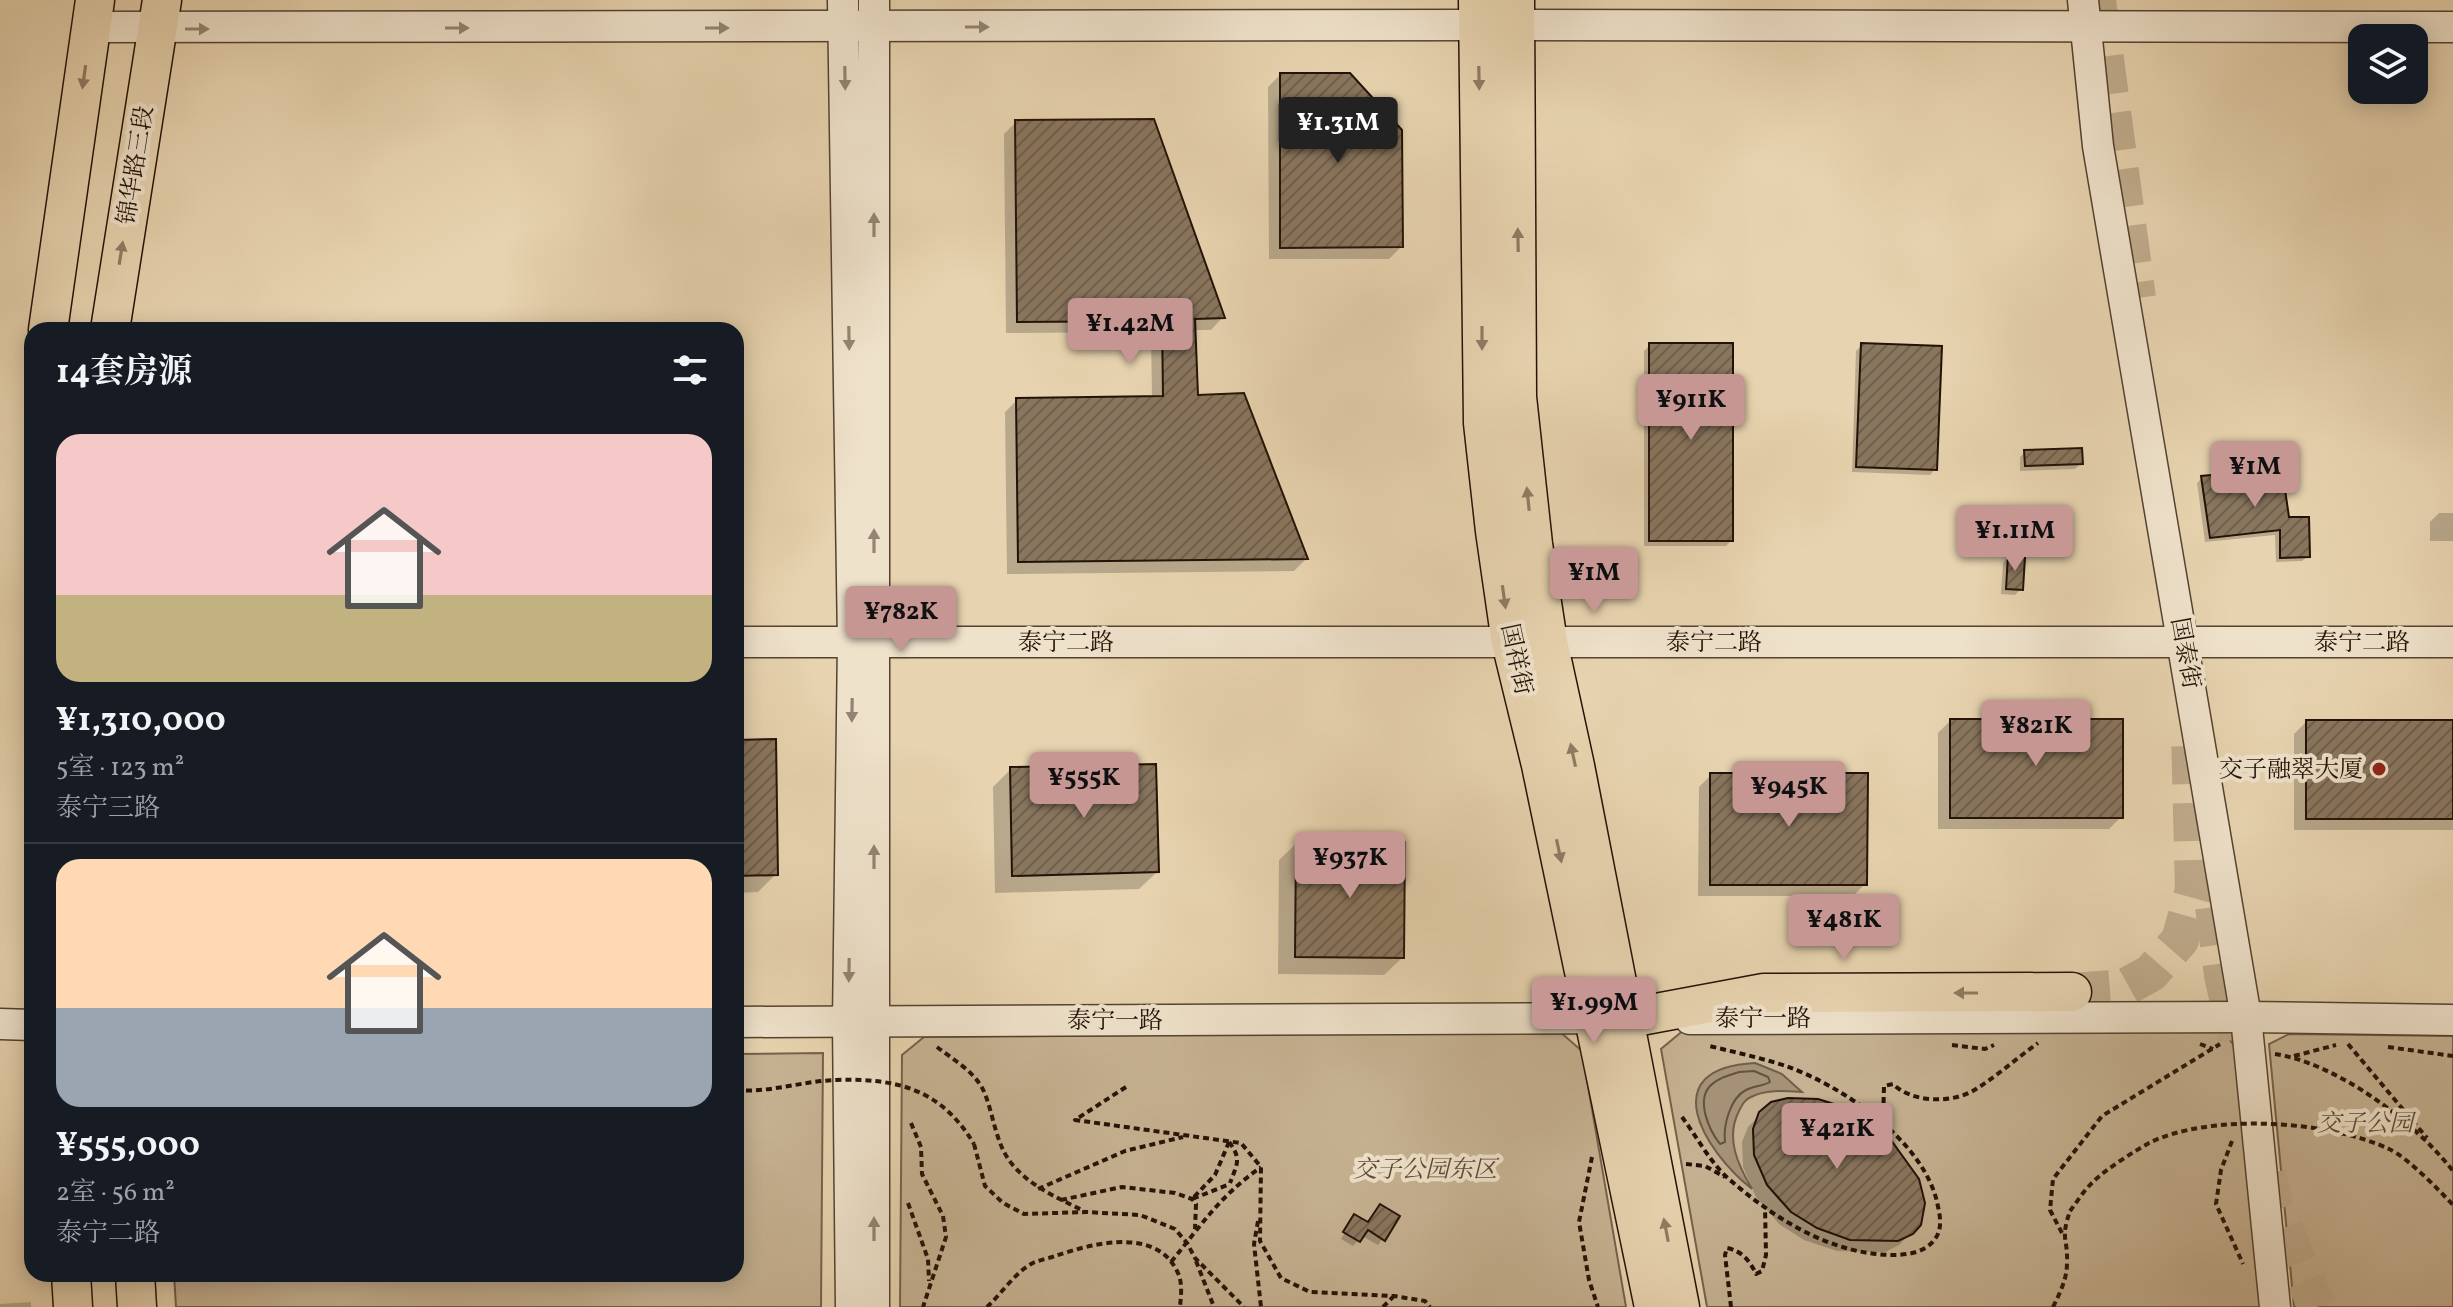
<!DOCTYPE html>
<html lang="zh">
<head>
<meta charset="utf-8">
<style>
	body { margin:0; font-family:Vollkorn,"Noto Serif SC",serif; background:#20242c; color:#f1f3f6; height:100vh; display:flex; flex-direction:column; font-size:30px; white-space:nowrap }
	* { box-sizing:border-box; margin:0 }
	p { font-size:26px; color:#9ea1a6 }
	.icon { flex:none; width:44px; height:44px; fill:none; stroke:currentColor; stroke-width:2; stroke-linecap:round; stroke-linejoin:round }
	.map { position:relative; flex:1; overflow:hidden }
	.panel { position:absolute; left:24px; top:322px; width:720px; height:960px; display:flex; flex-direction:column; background:#171b24; border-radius:24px; box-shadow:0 4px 20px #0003 }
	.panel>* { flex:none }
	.buttons { position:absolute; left:2348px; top:24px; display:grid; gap:16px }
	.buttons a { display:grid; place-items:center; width:80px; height:80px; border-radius:16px; background:#171b24; box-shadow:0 4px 20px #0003; font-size:40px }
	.price { position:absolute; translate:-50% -68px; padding:0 18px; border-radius:8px; background:#c59692; color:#111; font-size:26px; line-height:52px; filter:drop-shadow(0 2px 4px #0008) }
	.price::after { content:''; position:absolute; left:50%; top:48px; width:24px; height:18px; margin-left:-12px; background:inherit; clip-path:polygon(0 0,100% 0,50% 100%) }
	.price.selected { background:#222; color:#fff }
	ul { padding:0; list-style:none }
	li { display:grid; align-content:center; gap:16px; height:424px; padding:0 32px }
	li+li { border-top:2px solid #363941 }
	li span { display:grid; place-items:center; height:248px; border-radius:24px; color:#555 }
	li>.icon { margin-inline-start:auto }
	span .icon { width:144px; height:144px; fill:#fffc; stroke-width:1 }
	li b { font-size:34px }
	h2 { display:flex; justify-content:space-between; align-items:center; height:96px; padding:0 32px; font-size:34px }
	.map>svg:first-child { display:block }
</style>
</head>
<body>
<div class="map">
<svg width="2453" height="1307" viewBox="0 0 2453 1307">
	<defs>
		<pattern id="building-hatch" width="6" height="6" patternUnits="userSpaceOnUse" patternTransform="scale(2)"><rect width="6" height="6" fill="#89765e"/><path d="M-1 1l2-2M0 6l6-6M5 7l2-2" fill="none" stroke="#705f4c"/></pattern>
	</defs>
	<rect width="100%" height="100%" fill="#e7d3af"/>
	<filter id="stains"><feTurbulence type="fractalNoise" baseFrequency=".0025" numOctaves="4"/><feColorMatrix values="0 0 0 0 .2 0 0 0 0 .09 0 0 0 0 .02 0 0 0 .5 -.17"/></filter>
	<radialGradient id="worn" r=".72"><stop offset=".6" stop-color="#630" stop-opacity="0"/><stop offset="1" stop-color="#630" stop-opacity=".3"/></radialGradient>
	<g fill="#c6b292" stroke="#74624c" stroke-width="2">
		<path d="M2216,1021L2235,1047L2269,1307H1707L1661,1049L1685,1029Z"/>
		<path d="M1559,1031L1582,1051L1626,1307H900L902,1055L924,1037Z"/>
		<path d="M2289,1034L2453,1036V1307H2294L2269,1044Z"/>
		<path d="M823,1053L821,1307H176L174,1274H736V1054Z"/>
	</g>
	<path fill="#a49176" stroke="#705e4a" stroke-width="2" d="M1755,1063L1782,1074L1802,1092C1786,1091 1766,1089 1751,1097C1745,1099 1742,1105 1739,1111C1725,1138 1738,1165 1752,1189C1703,1150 1654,1068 1755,1063Z"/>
	<g fill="#0003">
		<path d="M1280,75L1401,247L1389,259H1269L1268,87Z"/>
		<path d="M1016,122L1222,318L1211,330H1193L1196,397L1306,559L1294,571L1007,574L1005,412L1017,400L1152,398L1151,332L1006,333L1004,134Z"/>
		<path d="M1650,345L1731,541L1726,546H1644V351Z"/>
		<path d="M1862,345L1935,469L1930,475L1852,472L1856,351Z"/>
		<path d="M2025,452L2081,464L2075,469L2020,471V457Z"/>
		<path d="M2202,478L2287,519L2308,556L2302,561L2276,562L2275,535L2205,542L2197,483Z"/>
		<path d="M2439,513H2453V541H2430V522Z"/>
		<path d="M2009,557L2021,589L2015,595L2001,594L2003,563Z"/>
		<path d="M1950,721L2121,817L2109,829H1938V733Z"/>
		<path d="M2306,722H2453V830H2294V734Z"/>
		<path d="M736,742L776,874L758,892L736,893Z"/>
		<path d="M1011,769L1157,872L1139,889L995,893L993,787Z"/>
		<path d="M1711,775L1865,884L1853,896H1698L1699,787Z"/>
		<path d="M1297,843L1402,958L1384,975L1278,974L1279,860Z"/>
		<path d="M1761,1114L1912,1232L1899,1245L1885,1252L1837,1251L1804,1240L1779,1224L1756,1197L1743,1167L1742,1142L1748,1127Z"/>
		<path d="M1398,1217L1378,1245L1362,1236L1353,1246L1341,1239L1353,1220L1367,1224Z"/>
		<path d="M31,1302V1307H0V1304Z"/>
	</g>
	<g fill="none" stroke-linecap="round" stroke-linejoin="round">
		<path stroke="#64523e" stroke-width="2" d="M1739,1072L1754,1071L1768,1077L1770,1082C1763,1086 1754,1086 1746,1090C1730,1098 1723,1126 1725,1142L1720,1144C1709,1130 1696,1101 1710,1086C1718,1078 1729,1075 1739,1072Z"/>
	</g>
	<g fill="url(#building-hatch)" stroke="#231207" stroke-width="2">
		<path d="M1280,73H1350L1402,130L1403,247L1280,248Z"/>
		<path d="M1154,119L1225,318L1195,319L1198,395L1244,393L1308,559L1018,562L1016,398L1163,396L1162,321L1017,322L1015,120Z"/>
		<rect x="1649" y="343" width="84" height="198"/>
		<path d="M1861,343L1942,346L1937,470L1856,467Z"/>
		<path d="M2082,448L2083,464L2025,466L2024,450Z"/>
		<path d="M2282,469L2289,517H2309L2310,557L2280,558V530L2210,538L2201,476Z"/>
		<path d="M2008,555L2025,557L2023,590L2006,589Z"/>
		<rect x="1950" y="719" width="173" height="99"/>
		<rect x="2306" y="720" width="147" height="99"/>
		<path d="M776,739L778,875L736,876V740Z"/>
		<path d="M1156,764L1159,872L1012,876L1010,767Z"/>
		<path d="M1710,773H1868L1867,885H1710Z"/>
		<path d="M1296,841L1405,842L1404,958L1295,957Z"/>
		<path d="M1788,1098L1818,1099L1850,1109L1883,1129L1919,1179L1925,1203L1921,1225L1913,1234L1898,1241L1850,1240L1817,1228L1791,1212L1767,1185L1754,1155L1753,1129L1759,1112L1771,1102Z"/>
		<path d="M1380,1204L1400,1216L1385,1241L1368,1230L1360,1242L1343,1232L1354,1214L1368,1222Z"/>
	</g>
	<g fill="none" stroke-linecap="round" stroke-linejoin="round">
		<g stroke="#c0ac8d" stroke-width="38" stroke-dasharray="38 19" stroke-linecap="butt">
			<path d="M2097,0L2137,298"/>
			<path d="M2214,907L2223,975L2237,1039"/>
			<path d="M2072,992L2124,988L2151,973L2180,940L2194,890L2190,732"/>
			<path d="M2267,1174L2275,1208L2317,1307"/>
		</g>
		<defs>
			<g id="minor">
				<path d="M843,0L853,642L848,1022L851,1307"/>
				<path d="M874,0V1307"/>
				<path d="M2083,0L2098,146L2246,1017L2275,1307"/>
				<path d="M91,27L1478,25L2453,27"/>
				<path d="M736,642H2453"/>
				<path d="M1690,1019L2246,1017L2453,1020"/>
				<path d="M736,1022L1614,1018"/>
				<path d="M0,1024L32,1025"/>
			</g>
			<g id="major">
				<path d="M1478,0L1483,423L1495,531L1511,642L1541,765L1654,1307"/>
				<path d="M1515,0L1517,397L1533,544L1548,642L1575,766L1680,1307"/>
				<path d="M48,330L95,0"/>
				<path d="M110,330L162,0"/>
				<path d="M1624,1019L1764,993L2072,992"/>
				<path d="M71,1274L73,1307"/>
				<path d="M135,1274L137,1307"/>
			</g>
		</defs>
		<use href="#minor" stroke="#544231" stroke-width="33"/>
		<use href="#major" stroke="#231207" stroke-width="41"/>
		<g stroke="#231207" stroke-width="4" stroke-dasharray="6 4" stroke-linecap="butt">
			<path d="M2200,1044L2213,1049"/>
			<path d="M2348,1044L2427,1138"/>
			<path d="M1952,1045L1985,1049L1994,1045"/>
			<path d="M937,1047C954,1060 977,1073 985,1094C994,1117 996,1145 1012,1164C1031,1187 1058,1198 1084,1211"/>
			<path d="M2388,1047L2453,1056"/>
			<path d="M2275,1054C2338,1064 2414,1121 2453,1171"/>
			<path d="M2294,1056L2336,1045"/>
			<path d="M1126,1087L1075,1120L1241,1143L1261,1167L1260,1241L1281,1278L1310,1292L1394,1296L1425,1301L1430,1307"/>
			<path d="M1682,1117C1697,1137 1711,1164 1730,1180C1775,1219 1831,1254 1891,1255C1907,1255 1925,1253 1935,1239C1944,1227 1939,1211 1936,1198C1919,1138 1842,1086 1786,1066C1761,1058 1735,1052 1709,1046"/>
			<path d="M911,1123L921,1147L922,1174L943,1216L946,1237L923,1307"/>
			<path d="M1883,1123L1884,1086L1893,1084C1912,1103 1953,1104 1976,1089C1997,1076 2017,1058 2038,1043"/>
			<path d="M2232,1141L2221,1170L2216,1204L2243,1264"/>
			<path d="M1229,1142L1215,1175L1192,1199L1230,1184"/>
			<path d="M1229,1142C1242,1159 1237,1164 1230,1183"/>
			<path d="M974,1144L985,1186L1003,1203L1024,1214L1086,1212L1140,1215L1175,1229L1187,1243L1195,1258L1244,1307"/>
			<path d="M1592,1157L1579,1222L1589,1280L1598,1307"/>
			<path d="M1686,1164L1705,1166L1725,1177"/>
			<path d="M1038,1189L1125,1151L1183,1137"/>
			<path d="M1061,1200L1122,1187L1175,1193L1192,1199L1196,1204L1195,1229"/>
			<path d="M908,1203L928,1259L929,1281"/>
			<path d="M1258,1221L1254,1244L1261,1307"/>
			<path d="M2062,1233L2050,1210L2053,1179L2102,1116L2220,1044"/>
			<path d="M1196,1261L1214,1307"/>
			<path d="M1171,1262C1203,1223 1219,1197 1261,1167"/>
			<path d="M987,1307C1001,1294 1015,1273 1031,1264C1038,1260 1047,1259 1055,1256C1091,1244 1155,1226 1177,1271C1183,1282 1181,1295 1180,1307"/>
			<path d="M1383,1307L1393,1297"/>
			<path d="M1731,1307L1725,1255L1727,1248C1742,1251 1750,1261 1756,1274L1762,1271L1766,1255L1765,1206"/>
			<path d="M2053,1307C2060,1293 2067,1279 2067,1263C2068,1237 2060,1240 2070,1211"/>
		</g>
		<use href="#minor" stroke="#efe2cb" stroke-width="30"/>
		<use href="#major" stroke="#e7d3af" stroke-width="38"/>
		<g stroke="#231207" stroke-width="4" stroke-dasharray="6 4" stroke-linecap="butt">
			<path d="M736,1090C770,1093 802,1081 836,1080C897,1078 941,1089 974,1144"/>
			<path d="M2070,1211C2077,1202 2084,1190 2093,1182C2106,1169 2133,1152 2149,1143C2209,1113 2328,1120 2389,1149C2407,1157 2439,1190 2453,1205"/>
		</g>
	</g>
	<defs><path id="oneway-solid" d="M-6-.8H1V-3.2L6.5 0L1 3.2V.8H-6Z" transform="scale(2)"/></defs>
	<g fill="#938473">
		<use href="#oneway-solid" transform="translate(977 27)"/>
		<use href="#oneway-solid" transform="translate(457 28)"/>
		<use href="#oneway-solid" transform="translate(717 28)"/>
		<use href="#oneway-solid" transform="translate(197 29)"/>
		<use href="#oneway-solid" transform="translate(845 78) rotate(89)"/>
		<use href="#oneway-solid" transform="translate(874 225) rotate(-90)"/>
		<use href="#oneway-solid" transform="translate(849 338) rotate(89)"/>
		<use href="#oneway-solid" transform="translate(874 541) rotate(-90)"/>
		<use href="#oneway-solid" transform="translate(852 710) rotate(91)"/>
		<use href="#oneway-solid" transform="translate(874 857) rotate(-90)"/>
		<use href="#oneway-solid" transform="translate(849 970) rotate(91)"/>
		<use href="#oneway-solid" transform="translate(874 1229) rotate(-90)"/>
	</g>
	<g fill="#8f7c63">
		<use href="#oneway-solid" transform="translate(84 77) rotate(98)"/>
		<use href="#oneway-solid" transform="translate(1479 78) rotate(89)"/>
		<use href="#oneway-solid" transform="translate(1518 240) rotate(-91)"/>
		<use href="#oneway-solid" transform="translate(121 253) rotate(-81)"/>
		<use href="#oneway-solid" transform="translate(1482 338) rotate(90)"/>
		<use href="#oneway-solid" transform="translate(1528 499) rotate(-96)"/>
		<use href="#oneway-solid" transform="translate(1504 597) rotate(82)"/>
		<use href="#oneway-solid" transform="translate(1573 755) rotate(-102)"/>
		<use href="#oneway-solid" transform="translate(1559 851) rotate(78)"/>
		<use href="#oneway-solid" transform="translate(1966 993) rotate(180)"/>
		<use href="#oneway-solid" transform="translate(1666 1230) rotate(-101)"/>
	</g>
	<circle fill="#8f2418" stroke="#efe2cb" stroke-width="3" cx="2379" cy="769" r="8"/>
	<g text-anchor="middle" stroke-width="8" stroke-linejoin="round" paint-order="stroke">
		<g font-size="24" fill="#231207" stroke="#efe2cb">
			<text transform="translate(135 165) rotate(-81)" y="8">锦华路三段</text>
			<text x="1066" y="650">泰宁二路</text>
			<text x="1714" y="650">泰宁二路</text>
			<text x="2362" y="650">泰宁二路</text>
			<text transform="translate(2186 653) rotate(80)" y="8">国泰街</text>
			<text transform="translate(1517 659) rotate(78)" y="8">国祥街</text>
			<text x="1763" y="1026">泰宁一路</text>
			<text x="1115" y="1028">泰宁一路</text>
		</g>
		<g font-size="24" fill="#231207" stroke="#efe2cb" text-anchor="end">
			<text x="2363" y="777">交子融翠大厦</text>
		</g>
		<g font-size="24" font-style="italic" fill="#5c4a38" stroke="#efe2cb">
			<text x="2365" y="1131">交子公园</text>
			<text x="1425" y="1177">交子公园东区</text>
		</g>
	</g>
	<rect width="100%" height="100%" filter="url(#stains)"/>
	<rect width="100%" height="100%" fill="url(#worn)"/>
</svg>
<div class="buttons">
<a><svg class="icon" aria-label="layers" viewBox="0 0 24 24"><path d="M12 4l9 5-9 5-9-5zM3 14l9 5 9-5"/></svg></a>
</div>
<b class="price selected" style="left:1338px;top:165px">¥1.31M</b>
<b class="price" style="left:1130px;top:366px">¥1.42M</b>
<b class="price" style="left:1691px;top:442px">¥911K</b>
<b class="price" style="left:2255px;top:509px">¥1M</b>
<b class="price" style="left:2015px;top:573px">¥1.11M</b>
<b class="price" style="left:1594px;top:615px">¥1M</b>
<b class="price" style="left:901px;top:654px">¥782K</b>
<b class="price" style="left:2036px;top:768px">¥821K</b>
<b class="price" style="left:1084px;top:820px">¥555K</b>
<b class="price" style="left:1789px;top:829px">¥945K</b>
<b class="price" style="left:1350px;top:900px">¥937K</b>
<b class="price" style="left:1844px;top:962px">¥481K</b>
<b class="price" style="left:1594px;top:1045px">¥1.99M</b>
<b class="price" style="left:1837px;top:1171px">¥421K</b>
<section class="panel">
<h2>14套房源<svg class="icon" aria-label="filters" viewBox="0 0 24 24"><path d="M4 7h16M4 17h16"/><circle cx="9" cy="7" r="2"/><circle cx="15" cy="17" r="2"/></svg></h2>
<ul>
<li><span style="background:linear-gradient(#f6c9c9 65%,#c2b280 0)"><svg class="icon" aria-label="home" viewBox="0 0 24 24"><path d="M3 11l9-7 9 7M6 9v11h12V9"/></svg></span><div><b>¥1,310,000</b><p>5室 · 123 m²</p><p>泰宁三路</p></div></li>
<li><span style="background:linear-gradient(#ffd9b3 60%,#9aa5b1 0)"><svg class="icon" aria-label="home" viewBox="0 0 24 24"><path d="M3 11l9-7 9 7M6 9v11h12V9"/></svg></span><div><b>¥555,000</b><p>2室 · 56 m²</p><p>泰宁二路</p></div></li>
</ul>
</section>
</div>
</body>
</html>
